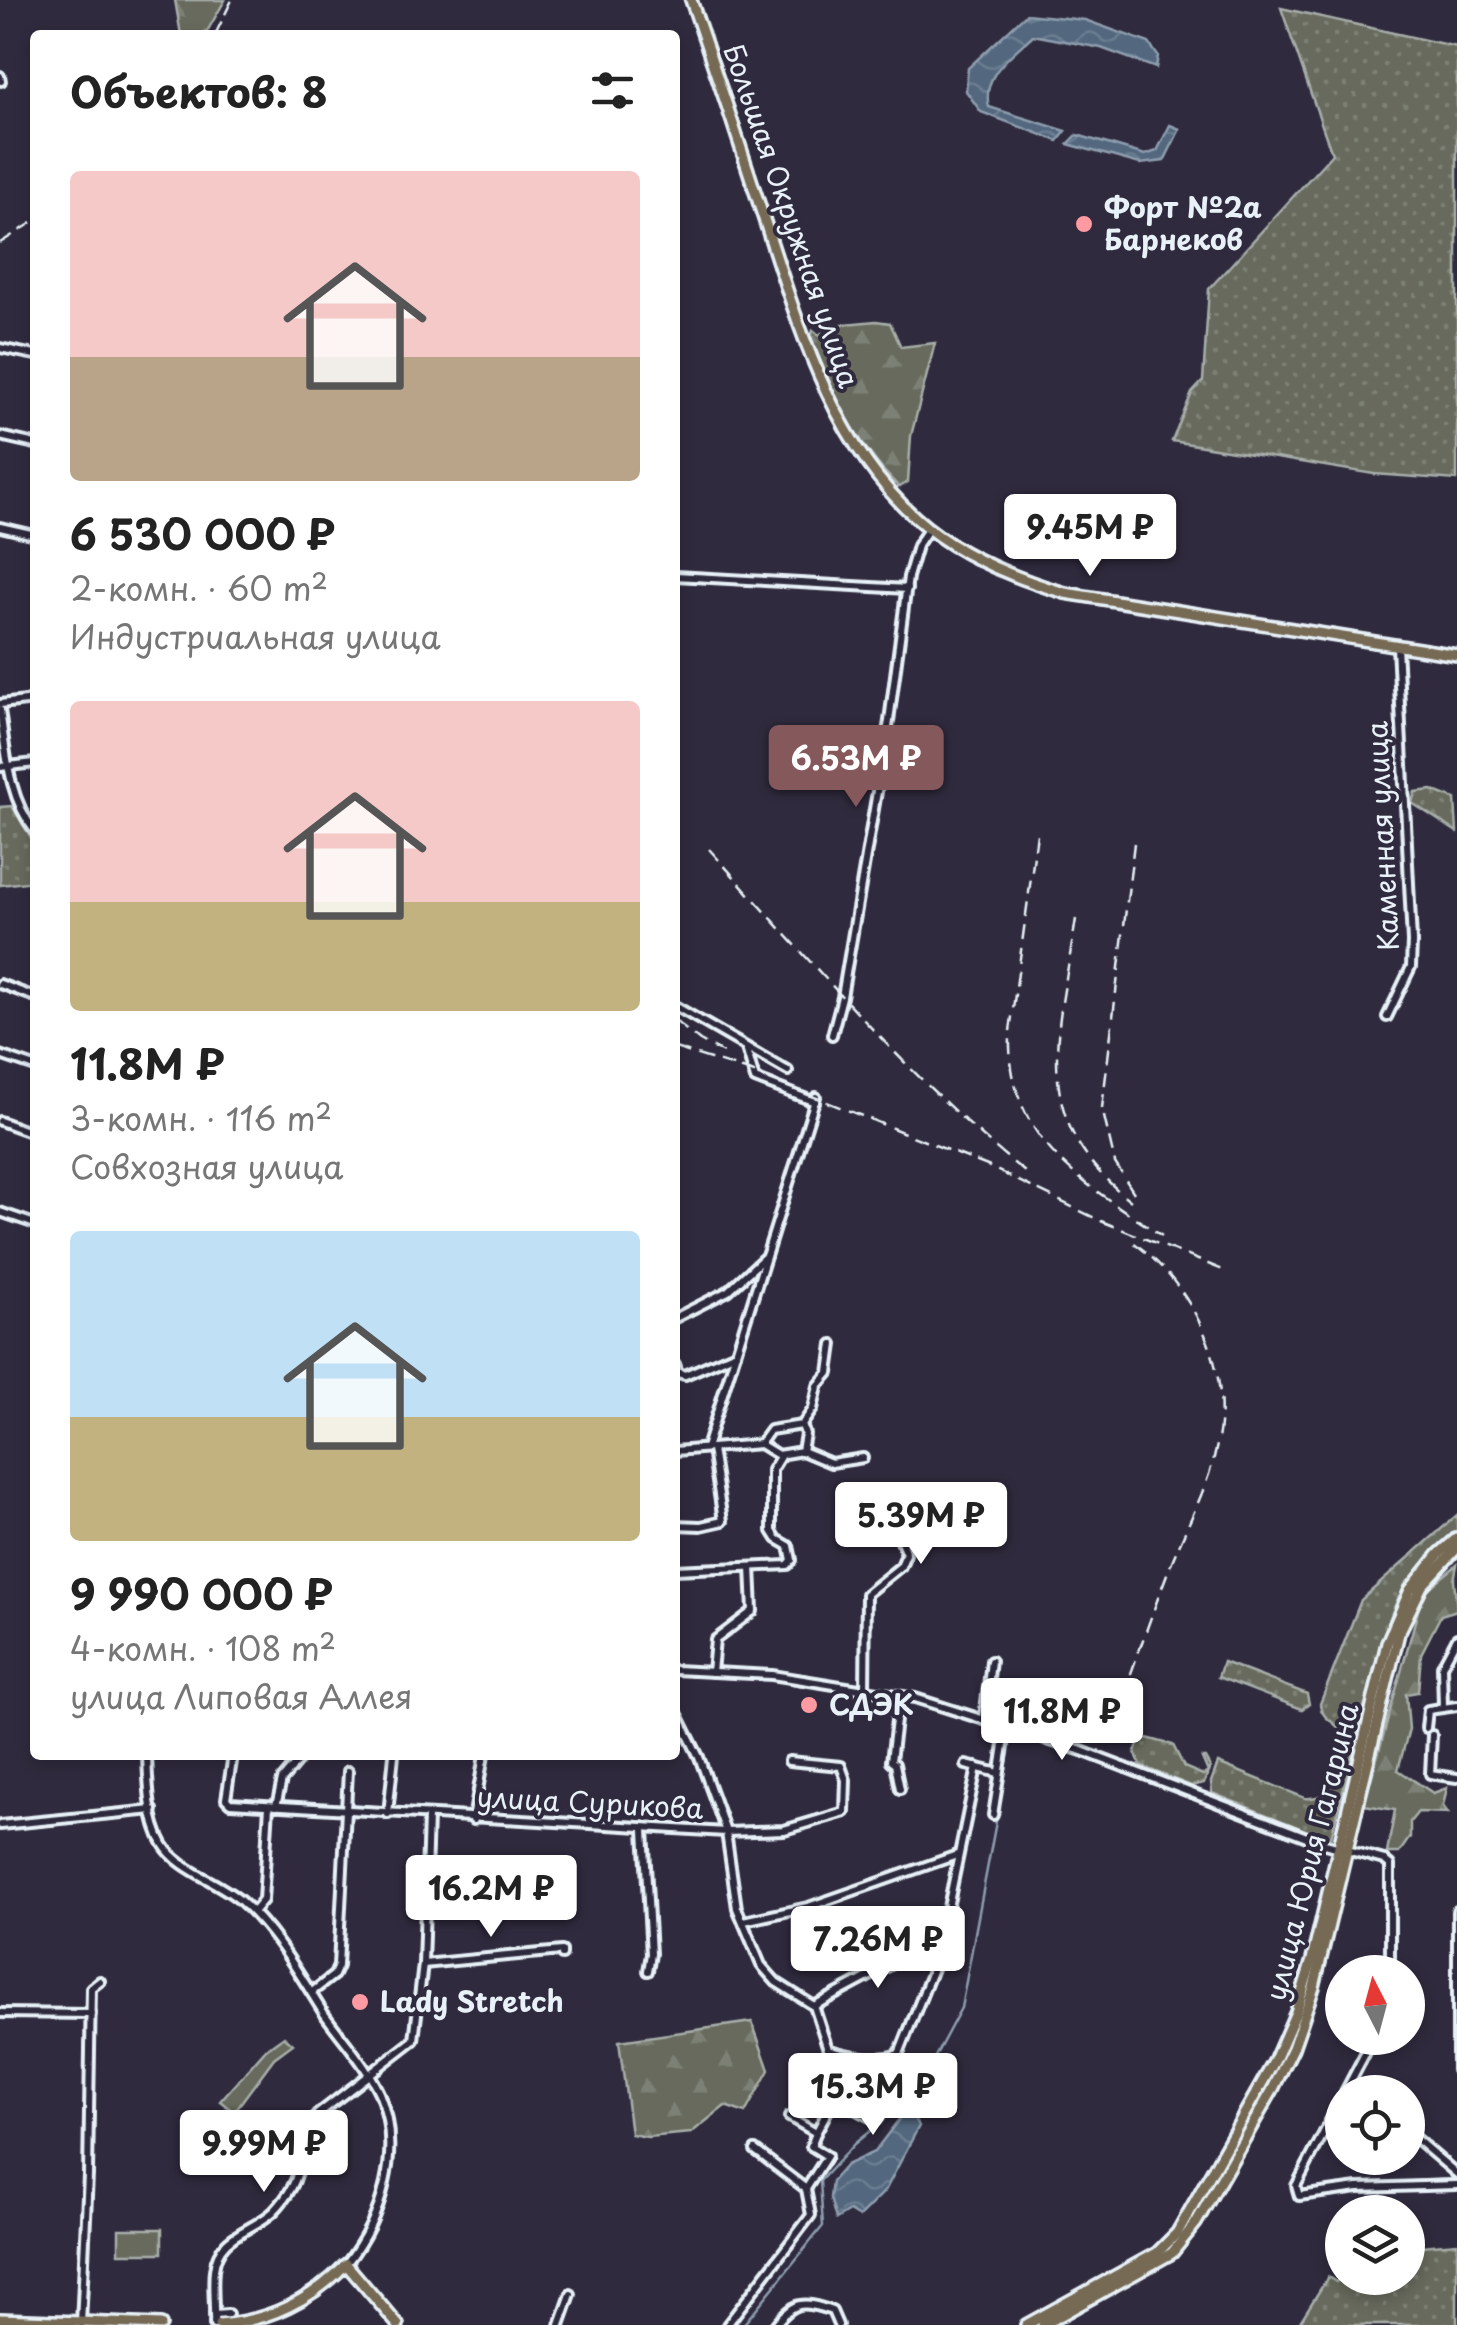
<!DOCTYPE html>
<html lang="ru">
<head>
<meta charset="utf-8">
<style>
	body { margin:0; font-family:"Playpen Sans",sans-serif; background:#f6f6f6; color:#222; height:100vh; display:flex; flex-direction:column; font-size:38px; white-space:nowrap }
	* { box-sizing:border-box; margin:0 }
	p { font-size:32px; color:#767676 }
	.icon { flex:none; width:55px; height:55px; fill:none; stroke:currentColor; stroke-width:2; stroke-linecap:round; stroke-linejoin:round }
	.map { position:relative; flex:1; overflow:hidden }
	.panel { position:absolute; left:30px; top:30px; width:650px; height:1730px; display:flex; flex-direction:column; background:#fff; border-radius:10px; box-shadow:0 5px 15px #0003 }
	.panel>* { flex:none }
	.needle { width:65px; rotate:354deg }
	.fabs { position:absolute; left:1325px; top:1955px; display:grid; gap:20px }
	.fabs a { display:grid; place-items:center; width:100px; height:100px; border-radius:50%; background:#fff; box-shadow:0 5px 15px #0003; font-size:50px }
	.price { position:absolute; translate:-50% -85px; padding:0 22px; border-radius:10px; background:#fff; color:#222; font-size:32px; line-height:65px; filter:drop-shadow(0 2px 5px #0008) }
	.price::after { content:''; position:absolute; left:50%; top:60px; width:30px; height:22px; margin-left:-15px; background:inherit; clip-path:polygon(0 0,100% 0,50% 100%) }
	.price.active { background:#85585c; color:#fff }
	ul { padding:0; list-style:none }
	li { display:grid; align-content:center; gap:20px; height:530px; padding:0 40px }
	li span { display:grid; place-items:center; height:310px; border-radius:10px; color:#555 }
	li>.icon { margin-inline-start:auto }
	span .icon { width:180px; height:180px; fill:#fffc; stroke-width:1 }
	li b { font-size:42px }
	h2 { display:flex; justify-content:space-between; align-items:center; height:120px; padding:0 40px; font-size:42px }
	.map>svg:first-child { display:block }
</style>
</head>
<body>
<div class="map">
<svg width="1457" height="2325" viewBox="0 0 1457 2325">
	<defs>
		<pattern id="grass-dots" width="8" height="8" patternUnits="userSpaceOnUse" patternTransform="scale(2.5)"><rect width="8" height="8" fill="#676b5d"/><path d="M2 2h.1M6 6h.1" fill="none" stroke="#7d8175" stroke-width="1.8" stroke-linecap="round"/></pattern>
		<pattern id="forest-firs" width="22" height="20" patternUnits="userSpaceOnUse" patternTransform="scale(2.5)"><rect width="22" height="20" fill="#676b5d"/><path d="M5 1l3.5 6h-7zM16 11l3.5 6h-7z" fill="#7d8175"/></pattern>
		<pattern id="water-waves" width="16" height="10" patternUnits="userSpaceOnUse" patternTransform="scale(2.5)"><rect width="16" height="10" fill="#52677e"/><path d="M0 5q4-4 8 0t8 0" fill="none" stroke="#6b7d91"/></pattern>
	</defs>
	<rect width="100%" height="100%" fill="#2f2a3d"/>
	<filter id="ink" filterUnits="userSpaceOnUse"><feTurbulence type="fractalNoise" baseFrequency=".01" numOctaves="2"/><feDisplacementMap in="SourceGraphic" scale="20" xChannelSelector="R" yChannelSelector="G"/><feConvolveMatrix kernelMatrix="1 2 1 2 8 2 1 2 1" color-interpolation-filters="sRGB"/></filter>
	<g filter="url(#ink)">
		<g fill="url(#grass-dots)" stroke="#a8aeaa" stroke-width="2.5">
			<path d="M1281,8L1457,47V480L1374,474L1172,441L1192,393L1203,381L1209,289L1332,154Z"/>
			<path d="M1432,790L1455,799L1457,832L1412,803L1415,792Z"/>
			<path d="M12,806L35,844V881L0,885V807Z"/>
			<path d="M1457,1515V1530L1429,1556L1398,1598L1383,1635L1331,1837L1325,1838L1212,1793L1211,1782L1218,1763L1305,1798C1335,1801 1356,1761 1343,1734C1336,1720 1322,1721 1320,1704L1361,1600Z"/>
			<path d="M1223,1662L1307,1694L1309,1704L1302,1709L1218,1677Z"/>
			<path d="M1147,1738L1173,1745L1184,1767L1203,1775L1208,1772L1202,1758H1205L1210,1767L1204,1783L1191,1786L1141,1766L1135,1752L1138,1744Z"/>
			<path d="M1457,2243V2325H1298L1328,2277L1336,2282L1342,2275L1408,2278V2247Z"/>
		</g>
		<g fill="url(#forest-firs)" stroke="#a8aeaa" stroke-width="2.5">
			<path d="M175,0H225L205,35H181Z"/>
			<path d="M876,321L890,323L901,347L935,343L911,436L908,482L899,487C857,446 832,392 811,337L813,330L819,335L834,325Z"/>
			<path d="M1457,1565L1454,1580L1457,1610L1441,1615L1421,1654L1418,1692L1406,1694L1409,1729L1398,1770L1433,1793L1447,1788L1443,1806L1448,1813L1418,1812L1410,1822V1837L1399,1853H1387L1395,1810L1364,1805L1421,1600L1425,1591Z"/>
			<path d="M752,2022L769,2070L745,2113L725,2106L691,2133L647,2137L631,2134L619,2041Z"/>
		</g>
		<g fill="#676b5d" stroke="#a8aeaa" stroke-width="2.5">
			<path d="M284,2036L293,2044L274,2058L234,2112L220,2101L266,2049Z"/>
			<rect x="119" y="2229" width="43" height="24"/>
		</g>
		<g fill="url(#water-waves)" stroke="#8e9eaf" stroke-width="2.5">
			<path d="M1026,14L1085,20L1149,43L1158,56L1156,68L1101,48L1033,35C1011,56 981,75 989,107L1066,131L1058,141L981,112L966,91L968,68Z"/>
			<path d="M1170,125L1180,129L1164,161L1140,164L1068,144L1077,135L1145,155L1157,151Z"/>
			<path d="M914,2117L919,2126L885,2191L859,2217L849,2211L836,2219L830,2198L832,2181L846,2165L874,2152L900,2118Z"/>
		</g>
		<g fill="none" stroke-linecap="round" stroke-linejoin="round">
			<g stroke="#8e9eaf" stroke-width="2.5">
				<path d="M1408,2127L1417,2136"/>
				<path d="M1431,2156L1453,2178"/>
				<path d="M1375,2183L1453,2179"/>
				<path d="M1431,2189H1457"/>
				<path d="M1349,2193L1388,2190"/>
				<path d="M743,2325L823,2226L820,2181L854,2144L915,2094L961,2008L1010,1747"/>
			</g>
			<defs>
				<g id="minor">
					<path d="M0,76L1,81"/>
					<path d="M0,348L35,355"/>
					<path d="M0,436L35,444"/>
					<path d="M0,527L35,535"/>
					<path d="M675,576L907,589"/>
					<path d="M0,704L35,700"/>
					<path d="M0,710C6,751 8,798 35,831"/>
					<path d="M0,767L35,763"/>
					<path d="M0,984L35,997"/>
					<path d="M675,1006L788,1071"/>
					<path d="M1387,1017L1411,967L1412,942L1397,646"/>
					<path d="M832,1035L842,997L889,721L908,577L917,546L929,528"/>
					<path d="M746,1048L755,1079L815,1102"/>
					<path d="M0,1055L35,1067"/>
					<path d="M0,1121L35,1134"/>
					<path d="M0,1212L35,1224"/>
					<path d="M675,1318L728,1291L766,1256"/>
					<path d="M675,1364L678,1373L685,1375L736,1353"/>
					<path d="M802,1425L805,1434L802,1451L831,1463L863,1458"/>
					<path d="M760,1444L778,1455L802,1451"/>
					<path d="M706,1448L816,1097"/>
					<path d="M675,1451L760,1444L770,1430L802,1425L813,1409L818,1386L829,1373L833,1344"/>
					<path d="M845,1491L876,1493L885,1499L906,1554L901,1566L866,1594L865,1690"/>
					<path d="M675,1525L701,1526L723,1521L712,1449"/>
					<path d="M675,1570L788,1565L792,1560L789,1546L777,1539L772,1531V1470L781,1455"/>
					<path d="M675,1670L772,1675L915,1698L1079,1750L1325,1844L1384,1860L1390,1865V1972"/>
					<path d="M712,1672L715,1640L753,1611L751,1567"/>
					<path d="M899,1696L891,1761L895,1764L900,1789"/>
					<path d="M1443,1707L1442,1666L1457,1638"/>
					<path d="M675,1709L699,1757L719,1812L726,1832L737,1908L761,1965L776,1982L814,2006L828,2049C848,2056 879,2062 899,2054"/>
					<path d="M984,1719L991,1661"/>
					<path d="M1426,1728L1428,1710L1457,1706"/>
					<path d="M1432,1735L1430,1774L1457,1778"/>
					<path d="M147,1755C148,1783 149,1820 163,1844C179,1871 219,1881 242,1902C276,1932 299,1974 323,2012C341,2038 366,2064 379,2093C403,2150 382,2219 346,2264"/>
					<path d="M233,1755L226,1799L230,1803L726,1832L784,1830L845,1812L846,1780L841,1766L789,1761"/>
					<path d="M966,1765L999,1773"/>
					<path d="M276,1806L282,1780L303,1755"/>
					<path d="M388,1814L394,1755"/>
					<path d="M993,1815L1007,1726"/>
					<path d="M473,1820L484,1755"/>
					<path d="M0,1825L153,1810"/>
					<path d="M644,1830L651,1954L648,1971"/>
					<path d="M1457,1911V2070"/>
					<path d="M253,1912L263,1900L269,1806"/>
					<path d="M744,1921L808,1907L957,1855"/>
					<path d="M423,1964L562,1951V1955"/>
					<path d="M312,1992L334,1975L338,1966L348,1771"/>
					<path d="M814,2006L909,1955L938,1956"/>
					<path d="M0,2013L91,2014"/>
					<path d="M1345,2092L1367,2050L1377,2038"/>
					<path d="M1342,2098L1296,2186L1299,2196L1358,2188L1457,2185"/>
					<path d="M853,2108L876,2067L895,2064L938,1956L977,1767"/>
					<path d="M789,2117L816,2133L811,2146L827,2156L806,2189"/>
					<path d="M1408,2132L1457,2174"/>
					<path d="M816,2133L832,2103L853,2108L876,2120L887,2105L884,2103L888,2095"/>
					<path d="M214,2315L228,2314"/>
					<path d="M81,2324L88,2175L91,1988L100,1981"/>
					<path d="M214,2325C215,2307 212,2288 214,2270C218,2234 251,2232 273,2212C280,2205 287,2196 292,2187C305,2164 299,2135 318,2114L414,2040L423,1964L428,1817"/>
					<path d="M560,2325L571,2294"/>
					<path d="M727,2325L811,2215L806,2189L755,2150"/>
					<path d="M775,2325C795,2300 803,2301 832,2311L838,2325"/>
				</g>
				<g id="major">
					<path d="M691,0C716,72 740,144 763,216C798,323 830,441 916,518C956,554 1014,578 1065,593L1457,655"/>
					<path d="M0,2319L161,2325"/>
					<path d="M219,2325C268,2321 312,2300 346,2264L398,2325"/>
					<path d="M1026,2325L1157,2253L1177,2233L1275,2060L1296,2012L1312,1960L1387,1643L1410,1590L1439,1554L1457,1538"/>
					<path d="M1043,2325L1172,2253L1196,2223L1272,2091L1293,2048L1314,1987L1399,1633L1422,1586L1457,1548"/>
				</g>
			</defs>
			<use href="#minor" stroke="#e8f1f8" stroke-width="14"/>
			<use href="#major" stroke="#e8f1f8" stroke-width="16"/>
			<use href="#minor" stroke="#2f2a3d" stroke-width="6"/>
			<use href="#major" stroke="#766a54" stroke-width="9"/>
			<g stroke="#e8f1f8" stroke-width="2.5" stroke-dasharray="15 8" stroke-linecap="butt">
				<path d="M215,35L232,0"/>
				<path d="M0,243L35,221"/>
				<path d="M1037,834L1010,1031C1006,1141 1081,1181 1162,1236"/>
				<path d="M709,849C809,959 913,1084 1030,1176"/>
				<path d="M1076,919C1059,1032 1025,1119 1131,1201"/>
				<path d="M675,1021L700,1041L723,1053"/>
				<path d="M675,1048L749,1071L990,1167L1101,1221L1223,1270"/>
				<path d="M1134,1193L1115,1163L1102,1108L1134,843"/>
				<path d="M1107,1739C1128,1684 1146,1629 1167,1574C1184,1529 1210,1487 1218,1439C1232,1365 1190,1281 1130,1240"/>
			</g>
		</g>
	</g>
	<g fill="#ff9aa2" stroke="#2f2a3d" stroke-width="4">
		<circle cx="1084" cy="224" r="10"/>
		<circle cx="809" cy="1705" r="10"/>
		<circle cx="360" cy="2002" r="10"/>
	</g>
	<g text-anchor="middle" stroke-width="8" stroke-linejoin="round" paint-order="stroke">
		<g font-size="28" font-weight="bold" fill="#e8f1f8" stroke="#2f2a3d" text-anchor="start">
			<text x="1104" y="218">Форт №2а<tspan x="1104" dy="32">Барнеков</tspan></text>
			<text x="829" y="1715">СДЭК</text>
			<text x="380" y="2012">Lady Stretch</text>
		</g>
		<g font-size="28" fill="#e8f1f8" stroke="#2f2a3d">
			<text transform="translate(791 216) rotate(71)" y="10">Большая Окружная улица</text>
			<text transform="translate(1383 836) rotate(-93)" y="10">Каменная улица</text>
			<text transform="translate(590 1803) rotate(3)" y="10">улица Сурикова</text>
			<text transform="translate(1312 1852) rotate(-76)" y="10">улица Юрия Гагарина</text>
		</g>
	</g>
</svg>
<div class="fabs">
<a><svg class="needle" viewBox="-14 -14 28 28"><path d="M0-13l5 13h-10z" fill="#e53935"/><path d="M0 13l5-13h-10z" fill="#767676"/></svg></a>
<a><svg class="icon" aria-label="locate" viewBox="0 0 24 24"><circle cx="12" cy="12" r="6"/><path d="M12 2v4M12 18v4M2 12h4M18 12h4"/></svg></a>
<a><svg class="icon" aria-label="layers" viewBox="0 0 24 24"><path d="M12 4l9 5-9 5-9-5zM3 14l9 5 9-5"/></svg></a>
</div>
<b class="price" style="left:1090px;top:579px">9.45M ₽</b>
<b class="price active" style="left:856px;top:810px">6.53M ₽</b>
<b class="price" style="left:921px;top:1567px">5.39M ₽</b>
<b class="price" style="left:1062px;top:1763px">11.8M ₽</b>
<b class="price" style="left:491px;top:1940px">16.2M ₽</b>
<b class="price" style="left:878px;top:1991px">7.26M ₽</b>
<b class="price" style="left:873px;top:2138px">15.3M ₽</b>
<b class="price" style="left:264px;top:2195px">9.99M ₽</b>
<section class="panel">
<h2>Объектов: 8<svg class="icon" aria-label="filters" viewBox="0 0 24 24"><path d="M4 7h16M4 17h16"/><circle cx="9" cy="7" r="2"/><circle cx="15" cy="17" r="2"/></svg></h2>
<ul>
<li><span style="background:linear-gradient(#f6c9c9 60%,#b9a48a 0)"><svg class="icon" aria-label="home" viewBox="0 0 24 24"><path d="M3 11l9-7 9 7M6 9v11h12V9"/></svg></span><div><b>6 530 000 ₽</b><p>2-комн. · 60 m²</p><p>Индустриальная улица</p></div></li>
<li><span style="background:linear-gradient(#f6c9c9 65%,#c2b280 0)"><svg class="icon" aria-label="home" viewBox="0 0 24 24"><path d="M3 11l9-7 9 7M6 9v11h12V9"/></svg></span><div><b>11.8M ₽</b><p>3-комн. · 116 m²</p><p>Совхозная улица</p></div></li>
<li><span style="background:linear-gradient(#bfe0f5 60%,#c2b280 0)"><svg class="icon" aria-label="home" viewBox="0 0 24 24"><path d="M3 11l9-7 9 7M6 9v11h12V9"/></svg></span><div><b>9 990 000 ₽</b><p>4-комн. · 108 m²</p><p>улица Липовая Аллея</p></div></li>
</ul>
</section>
</div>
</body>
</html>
